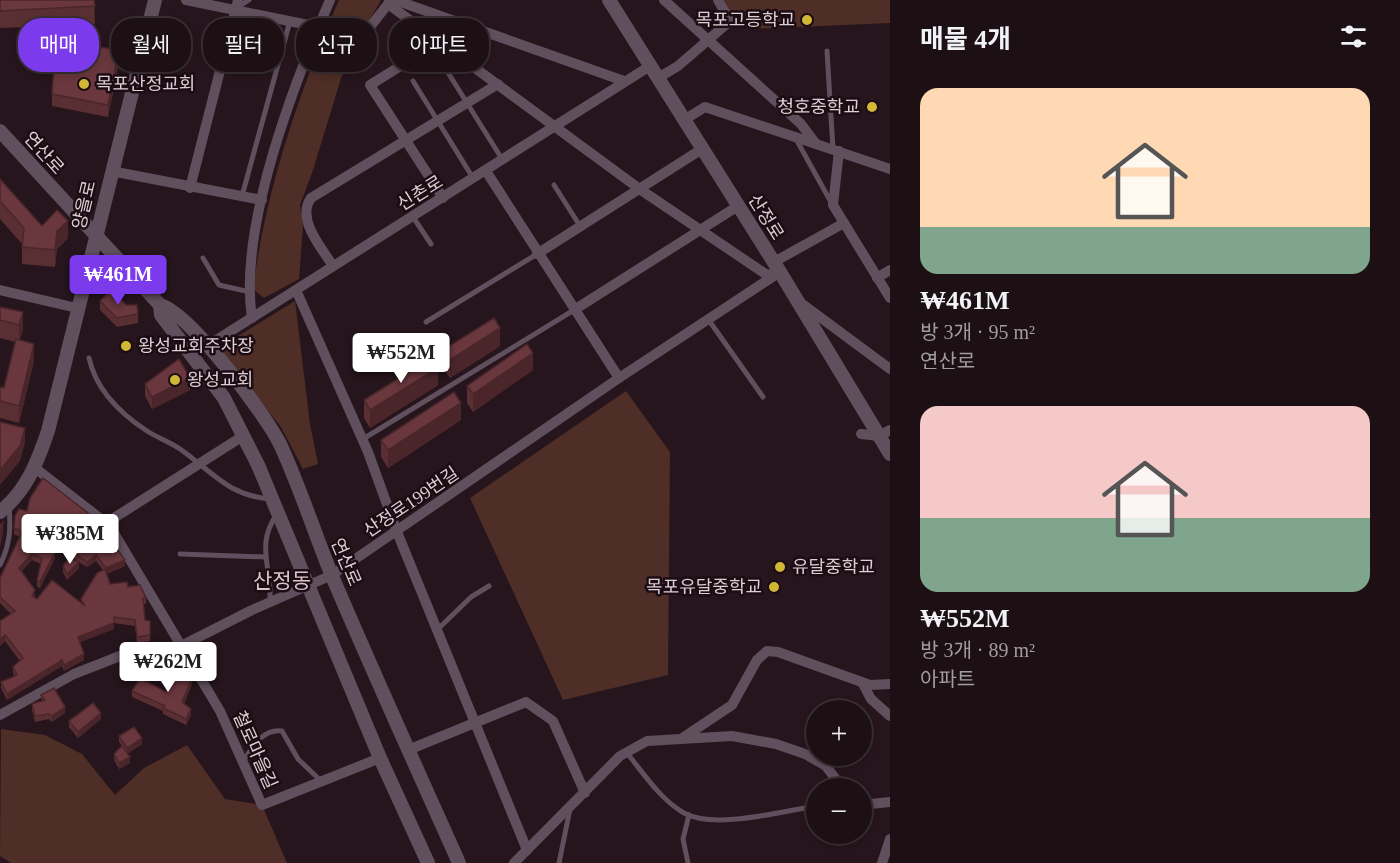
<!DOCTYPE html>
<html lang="ko">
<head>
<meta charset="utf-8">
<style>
	body { margin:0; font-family:"Times New Roman","Noto Sans KR",serif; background:#291e22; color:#f1f3f6; height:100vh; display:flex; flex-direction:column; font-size:22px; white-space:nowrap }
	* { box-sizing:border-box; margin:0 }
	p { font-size:20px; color:#a09da0 }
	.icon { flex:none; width:33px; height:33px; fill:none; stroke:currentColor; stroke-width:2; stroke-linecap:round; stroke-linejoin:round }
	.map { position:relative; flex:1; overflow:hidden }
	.sheet { display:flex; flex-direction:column; background:#1c1015; width:510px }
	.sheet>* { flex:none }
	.guide { position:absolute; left:18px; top:18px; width:570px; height:54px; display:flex; gap:12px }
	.fabs { position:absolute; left:806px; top:700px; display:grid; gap:12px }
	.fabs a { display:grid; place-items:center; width:66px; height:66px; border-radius:50%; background:#1c1015; box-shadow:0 3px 9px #0003,0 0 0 2px #3a3034; font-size:30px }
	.price { position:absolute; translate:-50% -51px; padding:0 14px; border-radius:6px; background:#fff; color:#222; font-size:20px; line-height:39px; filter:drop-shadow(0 2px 3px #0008) }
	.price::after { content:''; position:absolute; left:50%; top:36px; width:18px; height:14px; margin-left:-9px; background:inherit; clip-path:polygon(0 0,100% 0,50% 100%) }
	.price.on { background:#7c3aed; color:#fff }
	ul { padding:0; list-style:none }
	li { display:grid; align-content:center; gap:12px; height:318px; padding:0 30px }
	li span { display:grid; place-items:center; height:186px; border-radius:18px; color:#555 }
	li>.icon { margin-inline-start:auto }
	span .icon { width:108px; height:108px; fill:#fffc; stroke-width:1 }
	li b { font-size:26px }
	h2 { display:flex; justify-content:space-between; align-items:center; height:72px; padding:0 30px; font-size:26px }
	.chip { padding:0 21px; border-radius:24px; background:#1c1015; box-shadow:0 3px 9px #0003,0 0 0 2px #3a3034; font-size:21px; line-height:54px }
	.chip.on { background:#7c3aed; color:#fff }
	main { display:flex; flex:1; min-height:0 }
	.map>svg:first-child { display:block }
</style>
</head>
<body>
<main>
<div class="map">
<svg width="890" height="863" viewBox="0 0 890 863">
	<rect width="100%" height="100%" fill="#26151c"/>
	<g fill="#4e2e26">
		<path d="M339,0H381L346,62L313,170L300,205L303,226L299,279L264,298L253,289C266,188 299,93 339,0Z"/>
		<path d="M724,0H890V23L749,29L730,12Z"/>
		<path d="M295,301L310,424L318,464L303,469L281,427L217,349Z"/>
		<path d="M626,391L670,452L668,675L563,700L470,498Z"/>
		<path d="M1,729L45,735L82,754L115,795L144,768L187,745L225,799L262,805L287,863H11L0,856Z"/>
	</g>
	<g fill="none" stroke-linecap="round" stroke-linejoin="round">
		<g stroke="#604f5d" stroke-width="5">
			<path d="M238,7L249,0"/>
			<path d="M432,47L502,159"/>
			<path d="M827,51L833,149"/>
			<path d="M413,81L473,178"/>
			<path d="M796,139L832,204"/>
			<path d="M554,185L580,226"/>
			<path d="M242,196L290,21"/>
			<path d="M413,217L431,244"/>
			<path d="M203,258L219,285L250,292"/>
			<path d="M708,319L763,397"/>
			<path d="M426,322L537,254"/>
			<path d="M89,358C96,390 121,414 147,431C158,438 170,442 180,449C213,472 228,496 271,499"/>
			<path d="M363,439L574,310"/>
			<path d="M180,554L266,557"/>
			<path d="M0,565C10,545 11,529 9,506"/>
			<path d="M270,602C272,567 255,545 277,514"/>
			<path d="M437,630L471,597L489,586"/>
			<path d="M627,753C644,774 660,799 684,813C715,830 782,811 816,806"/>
			<path d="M243,761C252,749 262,728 282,731L298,759L321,781"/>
			<path d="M559,863L570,809"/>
			<path d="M688,863L683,839L689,815"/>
		</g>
		<g stroke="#604f5d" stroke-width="10">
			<path d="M186,0L318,27L352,50L388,4L398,1L624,81"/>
			<path d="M664,0L801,124L816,144L890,169"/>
			<path d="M388,4L641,190L767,275L776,273"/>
			<path d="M439,42L370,85L443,198"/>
			<path d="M658,78L678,66L730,21L718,0"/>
			<path d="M684,120L705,107L816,144"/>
			<path d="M839,151L833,205L890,298"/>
			<path d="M111,171L262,200"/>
			<path d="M486,171L619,378"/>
			<path d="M190,188L238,0"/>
			<path d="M537,254L702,149"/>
			<path d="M774,262L844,223"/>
			<path d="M333,266C321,247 296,219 311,198L498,84"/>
			<path d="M877,278L890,270"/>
			<path d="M0,290L77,308"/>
			<path d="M296,290L368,452L397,532L527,850"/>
			<path d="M801,303L890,369"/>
			<path d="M574,310L738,206"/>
			<path d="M252,318C238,228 294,83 330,0"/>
			<path d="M207,346L650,66"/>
			<path d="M861,434L879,436L890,430"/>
			<path d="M35,468L106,523L114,533L220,711L262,805L380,758"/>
			<path d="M106,523L243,436"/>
			<path d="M862,682L871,699L890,716"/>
			<path d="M0,715L74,674L125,654L181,646L252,610L332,575L619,378L780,272"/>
			<path d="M684,737L732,705L757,660L767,651L778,652L870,685L890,684"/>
			<path d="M408,750L526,702L553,721L585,793"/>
			<path d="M861,805L890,802"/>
			<path d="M514,863L620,756L647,741L732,736L776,744L805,754L826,766L843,789"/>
			<path d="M882,863L890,839"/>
		</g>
		<g stroke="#604f5d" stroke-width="14">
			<path d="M609,0L780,272L890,454"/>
			<path d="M0,131L160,305C190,313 265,414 280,444C300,487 314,532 332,576C373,672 416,767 459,863"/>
			<path d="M160,305L161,315L224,398L258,465L380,758L428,863"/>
			<path d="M0,512C27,490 37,463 48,431L155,0"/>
		</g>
	</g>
	<g fill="#5a2f34">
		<path d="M0,0H94L95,24L0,28Z"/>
		<path d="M119,62L108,117L52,106V94Z"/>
		<path d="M0,179L42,226L68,238L57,249L55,267L22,264V244L0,219Z"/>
		<path d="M100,301L126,305L138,314V323L117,327L100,310Z"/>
		<path d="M0,307L23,312V329L20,340L34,361L19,423L0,418V387L4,388L15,342L0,338Z"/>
		<path d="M500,346L450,378L443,368V350Z"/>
		<path d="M533,370L473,412L467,403V386Z"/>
		<path d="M145,384L190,390L152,409L145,396Z"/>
		<path d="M438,385L370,428L364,418V400Z"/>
		<path d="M461,420L388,468L381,457V440Z"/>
		<path d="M27,511L88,519L76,538L73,536L62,547L48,533L45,547L55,558L40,588L37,587V581L41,564L32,560L22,571L35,596L34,598L37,599L81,603V599L103,570L96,561L87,567L74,559V553L104,532L125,566L107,574L110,584L128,587L146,598V604H143L145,620L150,621V641L137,643L135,626L114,623V629L80,642L84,660L64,671L62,666L7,700L1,688V682L15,676L13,673V667L20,661L5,641L0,646L11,614L0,603V578L20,537L14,534L15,516Z"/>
		<path d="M63,566L79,568L67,580L63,572Z"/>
		<path d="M192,684L184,704L191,715L186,725L163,714V711L132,697V691L166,692Z"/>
		<path d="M41,695L65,713L52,722L49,719L35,722L32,710V704L42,701Z"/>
		<path d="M101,719L78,738L69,727V721Z"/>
		<path d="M119,736L142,744L127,754L130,763L119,769L114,760V754L122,746L119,742Z"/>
	</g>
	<g fill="#4a262b">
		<path d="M119,50V62L108,117V105Z"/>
		<path d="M68,221V238L57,249L55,267V250L57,231Z"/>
		<path d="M23,312V329L19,342V325Z"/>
		<path d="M500,328V346L450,378V360Z"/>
		<path d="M34,344V361L19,423V406Z"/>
		<path d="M533,353V370L473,412V394Z"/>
		<path d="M438,368V385L370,428V410Z"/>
		<path d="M190,378V390L152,409V397Z"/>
		<path d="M461,403V420L388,468V450Z"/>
		<path d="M25,428V443L20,461L0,485V470Z"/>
		<path d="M88,513V519L76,538V532Z"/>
		<path d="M3,522V534L0,548V536Z"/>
		<path d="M48,527V533L44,552V546Z"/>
		<path d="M73,530V536L62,547V541Z"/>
		<path d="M55,552V558L40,588V582Z"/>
		<path d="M32,554V560L19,574V568Z"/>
		<path d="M96,555V561L87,567V562Z"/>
		<path d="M125,560V566L106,574V568Z"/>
		<path d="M79,562V568L67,580V574Z"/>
		<path d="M114,623V629L78,643V637Z"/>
		<path d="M5,635V641L0,646V640Z"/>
		<path d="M84,654V660L64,671V665Z"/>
		<path d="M62,660V666L7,700V694Z"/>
		<path d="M192,678V684L182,708V702Z"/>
		<path d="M65,707V713L52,722V716Z"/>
		<path d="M191,709V715L186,725V719Z"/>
		<path d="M101,713V719L78,738V732Z"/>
		<path d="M142,738V744L127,754V748Z"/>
		<path d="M130,757V763L119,769V763Z"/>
	</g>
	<g fill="#69373d" stroke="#4a262b" stroke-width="1.5">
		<path d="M0,0H94L95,6L0,11Z"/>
		<path d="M56,41L119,50L108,105L52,94Z"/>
		<path d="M0,179L42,226L57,210L68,221L57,231L55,250L22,247L24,228L0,201Z"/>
		<path d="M112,289L126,305H137L138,314L117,318L100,301Z"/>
		<path d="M0,307L23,312L19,325L0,320Z"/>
		<path d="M494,318L500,328L450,360L443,350Z"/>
		<path d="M16,339L34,344L19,406L0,401V387L4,388Z"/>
		<path d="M527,344L533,353L473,394L467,386Z"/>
		<path d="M431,358L438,368L370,410L364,400Z"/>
		<path d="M179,359L190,378L152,397L145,384Z"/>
		<path d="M454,392L461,403L388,450L381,440Z"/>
		<path d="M0,422L25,428L20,446L0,470Z"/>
		<path d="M43,478L88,513L76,532L73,530L62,541L48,527L44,546L55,552L40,582L37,581L42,558L32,554L19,568L35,590L32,596L37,599L52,580L85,606L81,599L97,573L105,569L110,584L127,582L128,587L140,585L146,598H143L145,620L150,621V635L137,637L135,620L114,617V623L78,637L84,654L64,665L62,660L7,694L1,682L17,675L13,667L23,658L5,635L0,640V621L15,611L0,597V578L22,532L14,528L15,516L19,509L27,511L30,498Z"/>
		<path d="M3,522L0,536V525Z"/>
		<path d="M104,532L125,560L106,568L96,555L87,562L74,553Z"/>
		<path d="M69,558L79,562L67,574L63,566Z"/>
		<path d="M173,666L192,678L182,702L191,709L186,719L163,708L165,706L132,691L140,678L166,692Z"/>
		<path d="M54,688L65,707L52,716L49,714L35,716L32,704L45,700L41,695Z"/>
		<path d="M93,703L101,713L78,732L69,721Z"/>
		<path d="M134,727L142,738L127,748L119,736Z"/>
		<path d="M122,746L130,757L119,763L114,754Z"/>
	</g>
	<g fill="#d1b736" stroke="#1c0c13" stroke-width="2">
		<circle cx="807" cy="20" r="6"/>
		<circle cx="84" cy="84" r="6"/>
		<circle cx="872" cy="107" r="6"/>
		<circle cx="126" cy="346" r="6"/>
		<circle cx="175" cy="380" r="6"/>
		<circle cx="780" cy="567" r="6"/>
		<circle cx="774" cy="587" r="6"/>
	</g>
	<g text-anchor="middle" stroke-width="5" stroke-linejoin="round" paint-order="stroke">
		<g font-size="18" fill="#dccfd4" stroke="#1c0c13" text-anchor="start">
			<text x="795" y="26" text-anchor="end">목포고등학교</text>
			<text x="96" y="90">목포산정교회</text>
			<text x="860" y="113" text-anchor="end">청호중학교</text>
			<text x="138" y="352">왕성교회주차장</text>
			<text x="187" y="386">왕성교회</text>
			<text x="792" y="573">유달중학교</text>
			<text x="762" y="593" text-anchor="end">목포유달중학교</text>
		</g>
		<g font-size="18" fill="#dccfd4" stroke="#1c0c13">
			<text transform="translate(44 153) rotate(48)" y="6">연산로</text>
			<text transform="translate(420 193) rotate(-32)" y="6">신촌로</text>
			<text transform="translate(84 205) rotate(-77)" y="6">양을로</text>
			<text transform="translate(766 217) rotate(58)" y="6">산정로</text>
			<text transform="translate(411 502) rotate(-34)" y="6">산정로199번길</text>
			<text transform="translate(346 562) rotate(67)" y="6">연산로</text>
			<text transform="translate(255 750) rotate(66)" y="6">철로마을길</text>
		</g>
		<g font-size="21" fill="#dbc2cb" stroke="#1c0c13">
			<text x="282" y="588">산정동</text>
		</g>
	</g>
</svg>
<div class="fabs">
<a>+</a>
<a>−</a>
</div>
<b class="price on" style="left:118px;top:306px">₩461M</b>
<b class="price" style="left:401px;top:384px">₩552M</b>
<b class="price" style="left:70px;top:565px">₩385M</b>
<b class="price" style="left:168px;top:693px">₩262M</b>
<div class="guide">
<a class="chip on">매매</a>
<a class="chip">월세</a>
<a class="chip">필터</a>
<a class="chip">신규</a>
<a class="chip">아파트</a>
</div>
</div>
<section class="sheet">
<h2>매물 4개<svg class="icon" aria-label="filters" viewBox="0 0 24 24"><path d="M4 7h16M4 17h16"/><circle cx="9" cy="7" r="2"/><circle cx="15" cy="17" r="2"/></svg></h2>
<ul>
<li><span style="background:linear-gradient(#ffd9b3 75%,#7fa58c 0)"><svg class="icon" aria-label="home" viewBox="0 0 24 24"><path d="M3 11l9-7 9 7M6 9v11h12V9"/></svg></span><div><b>₩461M</b><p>방 3개 · 95 m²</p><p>연산로</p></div></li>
<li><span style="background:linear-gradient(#f6c9c9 60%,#7fa58c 0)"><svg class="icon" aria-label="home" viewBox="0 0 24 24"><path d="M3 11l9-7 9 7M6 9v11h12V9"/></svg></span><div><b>₩552M</b><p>방 3개 · 89 m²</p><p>아파트</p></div></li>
</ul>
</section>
</main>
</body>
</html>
